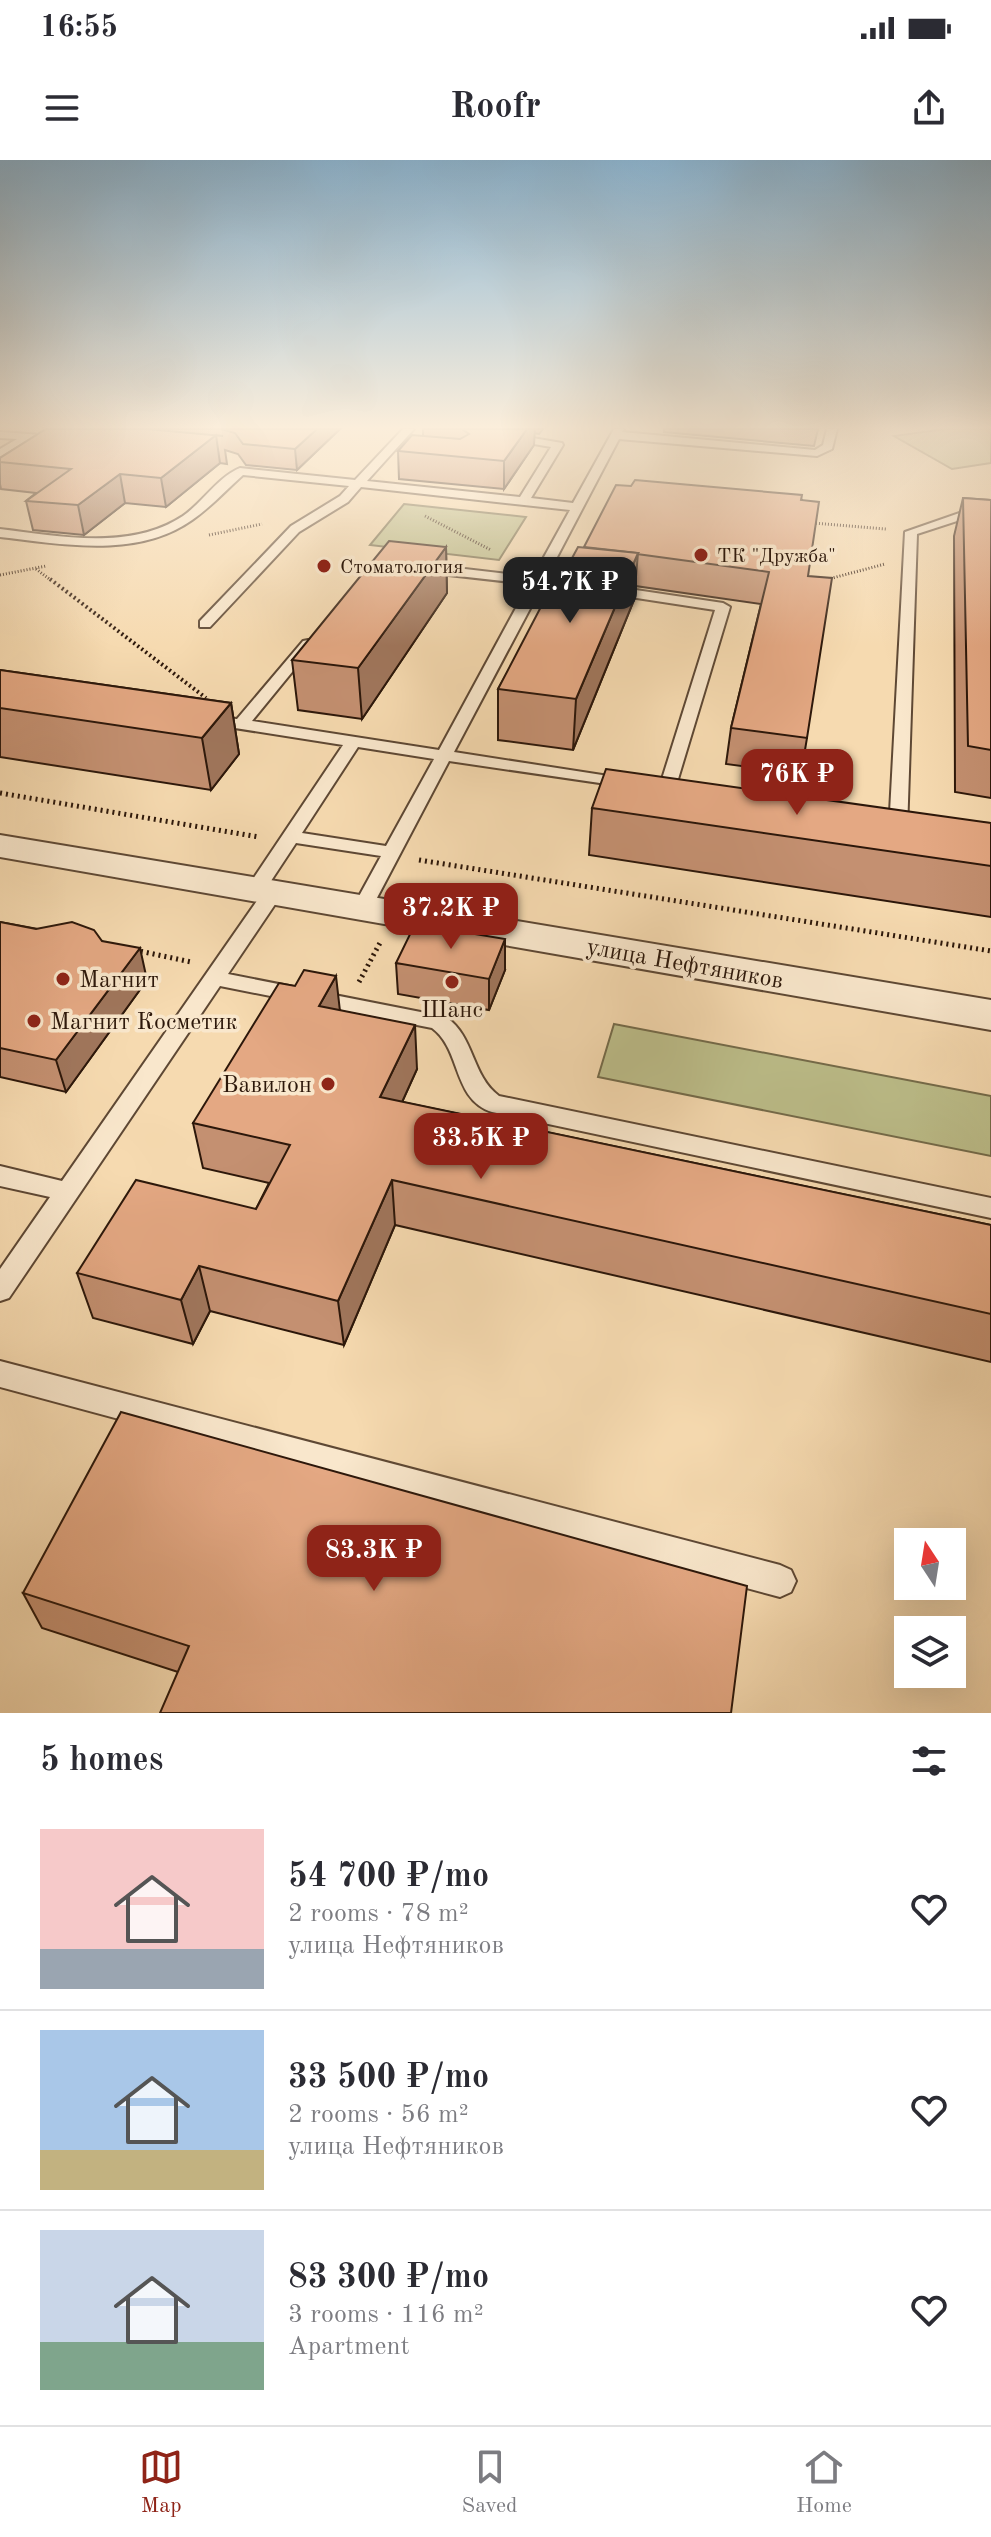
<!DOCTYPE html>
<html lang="en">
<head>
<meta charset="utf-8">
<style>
	body { margin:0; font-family:"Old Standard TT",serif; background:#f2f2f3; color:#2b2b33; height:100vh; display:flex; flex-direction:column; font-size:30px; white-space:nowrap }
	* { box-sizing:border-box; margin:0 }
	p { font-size:26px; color:#7c7c81 }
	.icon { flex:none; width:44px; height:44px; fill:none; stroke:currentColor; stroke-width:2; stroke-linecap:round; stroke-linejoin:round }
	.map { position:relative; height:1553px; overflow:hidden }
	.sheet { display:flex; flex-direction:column; background:#fff; flex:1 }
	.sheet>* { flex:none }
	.needle { width:52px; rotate:348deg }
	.buttons { position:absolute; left:894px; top:1368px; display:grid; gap:16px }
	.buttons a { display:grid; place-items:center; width:72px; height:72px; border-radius:0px; background:#fff; box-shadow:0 8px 32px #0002; font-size:40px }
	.price { position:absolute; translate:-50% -68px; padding:0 18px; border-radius:16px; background:#8f2418; color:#fff; font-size:26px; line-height:52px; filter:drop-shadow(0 2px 4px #0008) }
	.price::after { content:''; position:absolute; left:50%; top:48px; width:24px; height:18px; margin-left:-12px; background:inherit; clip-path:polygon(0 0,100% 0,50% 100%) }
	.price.selected { background:#222; color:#fff }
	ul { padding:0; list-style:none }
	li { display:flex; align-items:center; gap:24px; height:200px; padding:0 40px }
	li+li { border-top:2px solid #e1e1e2 }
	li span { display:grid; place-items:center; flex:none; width:224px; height:160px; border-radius:0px; color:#555 }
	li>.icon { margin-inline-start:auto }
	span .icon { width:96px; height:96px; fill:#fffc; stroke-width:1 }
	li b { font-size:34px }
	h2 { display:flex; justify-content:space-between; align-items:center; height:96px; padding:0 40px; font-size:34px }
	.status { display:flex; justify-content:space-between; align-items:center; height:56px; padding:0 40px; background:#fff; direction:ltr }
	.status svg { height:22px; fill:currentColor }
	header { display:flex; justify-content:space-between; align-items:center; height:104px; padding:0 40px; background:#fff; font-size:36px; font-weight:700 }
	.tabs { display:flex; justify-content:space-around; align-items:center; height:112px; border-top:2px solid #e1e1e2; background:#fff; font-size:22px; color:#7c7c81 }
	.tabs a { display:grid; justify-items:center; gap:4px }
	.tabs .selected { color:#8f2418 }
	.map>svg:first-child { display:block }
</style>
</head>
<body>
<div class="status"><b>16:55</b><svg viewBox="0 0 49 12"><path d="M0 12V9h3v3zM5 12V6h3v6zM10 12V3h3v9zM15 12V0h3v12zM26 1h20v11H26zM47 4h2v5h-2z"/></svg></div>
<header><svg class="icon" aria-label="menu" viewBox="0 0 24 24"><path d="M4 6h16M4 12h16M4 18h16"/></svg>Roofr<svg class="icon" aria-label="share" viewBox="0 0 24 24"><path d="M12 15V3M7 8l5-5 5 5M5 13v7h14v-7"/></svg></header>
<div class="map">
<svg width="991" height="1553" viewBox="0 0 991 1553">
	<rect width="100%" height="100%" fill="#f6dab0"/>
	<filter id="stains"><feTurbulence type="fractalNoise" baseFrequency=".0025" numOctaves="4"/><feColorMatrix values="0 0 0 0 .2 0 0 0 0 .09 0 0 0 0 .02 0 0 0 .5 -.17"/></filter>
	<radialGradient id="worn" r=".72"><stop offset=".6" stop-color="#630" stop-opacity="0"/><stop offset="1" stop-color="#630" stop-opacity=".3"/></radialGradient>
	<g fill="#bdbf8b" stroke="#746b4a" stroke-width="2">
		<path d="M945,269H991V303L952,309L894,276Z"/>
		<path d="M404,344L526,357L499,400L370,385Z"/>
		<path d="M614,864L991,936V996L598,917Z"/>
	</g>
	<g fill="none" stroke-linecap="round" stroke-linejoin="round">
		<defs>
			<g id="lane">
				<path d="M403,269H414L367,321L520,337L551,287L505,279V275L509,274L562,283L563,285L531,338L573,343L614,269H624L622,272L815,290L823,285L827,269H837L832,289L817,296L619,279L546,418L577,422L584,426L577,430L542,426L454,592L628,619L634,620L637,624L634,628L449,601L369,753H355L352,749L381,696L296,683L265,730H279L282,734L228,814L446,857C475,877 471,915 499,936L991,1038V1058L492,952C452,939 462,890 432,868L220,826L9,1138L0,1141V1109L50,1037L0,1026V1006L62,1021L261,735H248L245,731L343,585L209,564L201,559L203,556L237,559L303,481L308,480L315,484L252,561L439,590L529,424L422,412L415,408L422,404L533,417L570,350L361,327L348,342L299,372L210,467H200V461L291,366L340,336L349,326L243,315C226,330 211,347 192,360C137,399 62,384 0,377V369C59,376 130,391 183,356C203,342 218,317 240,308L355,320ZM358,587L434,599L386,686L302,673Z"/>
				<path d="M0,272L56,276L61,279L56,282L31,280L0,297V289L17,279L0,278Z"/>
				<path d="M991,342V350L917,374L907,671L898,676L892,675L889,671L905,372Z"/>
				<path d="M609,426L723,443L730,447L672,639H660L657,635L715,450L604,433L602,430Z"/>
				<path d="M0,1201L780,1405L791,1410L796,1421L791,1432L780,1437L0,1227Z"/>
			</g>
			<path id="street" d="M0,675L991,840V870L0,697Z"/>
		</defs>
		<use href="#lane" stroke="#5e4834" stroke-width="4"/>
		<use href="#street" stroke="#5e4834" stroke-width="4"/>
		<g stroke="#2c170a" stroke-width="3" stroke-dasharray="1 2" stroke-linecap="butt">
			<path d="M425,356L491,390"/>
			<path d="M813,363L886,369"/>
			<path d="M209,375L262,364"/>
			<path d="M36,409L52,421"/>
			<path d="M0,415L46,406"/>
			<path d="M825,420L885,404"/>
		</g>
		<path stroke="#2c170a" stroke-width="4" stroke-dasharray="2 3" stroke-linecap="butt" d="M50,419L206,538"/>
		<g stroke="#2c170a" stroke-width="5" stroke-dasharray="2 4" stroke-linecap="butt">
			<path d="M0,633L259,677"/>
			<path d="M419,700L991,791"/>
			<path d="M135,790L191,802"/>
			<path d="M359,822L381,781"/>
		</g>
		<use href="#lane" fill="#f9e7cc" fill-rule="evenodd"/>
		<use href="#street" fill="#f9e7cc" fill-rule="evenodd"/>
	</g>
	<g fill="#c49071" stroke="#2c170a" stroke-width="2">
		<path d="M46,269H340L297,310L246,305L238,294L225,290L227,304L220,303L166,347L125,343L84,375L33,370L26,341L36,333L1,329L0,324V298Z"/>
		<path d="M423,269H543L539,274L534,273V285L504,329L399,319L398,291L423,276Z"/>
		<path d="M664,269H818L814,286L664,272Z"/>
		<path d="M963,338L991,340V638L955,632L954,376Z"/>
		<path d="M802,340L808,416L807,578L801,614L726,604L731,568L761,444L635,426L634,440L573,590L498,580V529L571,400L584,388Z"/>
		<path d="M446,387L447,433L362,559L298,550L292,500Z"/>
		<path d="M0,510L231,543L239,594L211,630L0,597Z"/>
		<path d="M592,648L991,663V757L589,695Z"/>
		<path d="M0,762L102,781L147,820L66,932L0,917Z"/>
		<path d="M396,803L505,810L489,850L398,834Z"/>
		<path d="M340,850L417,909L402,942L991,1065V1202L395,1065L344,1185L210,1151L193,1184L93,1158L77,1113L256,1049L269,1023L203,1008L193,963Z"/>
		<path d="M23,1433L731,1553L178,1512L42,1468Z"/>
	</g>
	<g fill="#a0765c" stroke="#2c170a" stroke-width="2">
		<path d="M317,269H340L297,310L295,289Z"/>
		<path d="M527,269H535L534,285L504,329V301Z"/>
		<path d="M216,275L220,303L166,347L161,318Z"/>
		<path d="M120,314L125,343L84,375L78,345Z"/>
		<path d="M446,387L447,433L362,559L358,508Z"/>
		<path d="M638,393L634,440L573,590L576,539Z"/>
		<path d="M231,543L239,594L211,630L202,578Z"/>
		<path d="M505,779V810L489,850V819Z"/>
		<path d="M140,788L147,820L66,932L56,900Z"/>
		<path d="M336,816L341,860L319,846Z"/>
		<path d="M415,865L417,909L384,982L380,937Z"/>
		<path d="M392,1020L395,1065L344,1185L338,1141Z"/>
		<path d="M199,1106L210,1151L193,1184L181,1140Z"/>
	</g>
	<g fill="#e4a883" stroke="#2c170a" stroke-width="2">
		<path d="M46,269H147L223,276L216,275L161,318L120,314L78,345L26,341L71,309L0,302V298Z"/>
		<path d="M221,269H317L295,289L243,284L235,273Z"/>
		<path d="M462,269H527L504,301L398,291L412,275L460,279L469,274Z"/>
		<path d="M635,320L802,335L801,340L819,342L808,416L832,418L807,578L731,568L769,412L637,394L638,393L584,387L616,325L631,326Z"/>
		<path d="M963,338L991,340V590L968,586Z"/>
		<path d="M389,381L446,387L358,508L292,500Z"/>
		<path d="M578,387L638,393L576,539L498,529L566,399L571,400Z"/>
		<path d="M0,510L231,543L202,578L0,548Z"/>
		<path d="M606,609L991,663V706L592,648Z"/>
		<path d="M0,762L36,769L72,762L94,770L102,781L140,788L56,900L0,888Z"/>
		<path d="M415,764L505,779L489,819L396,803Z"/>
		<path d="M304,810L336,816L319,846L415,865L380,937L991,1065V1154L392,1020L338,1141L199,1106L181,1140L77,1113L136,1020L256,1049L290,985L193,963L279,823L295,826Z"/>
		<path d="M121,1252L747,1426L731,1553H160L189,1486L23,1433Z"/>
	</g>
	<linearGradient id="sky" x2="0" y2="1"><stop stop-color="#8bb6d4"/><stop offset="0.55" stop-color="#fbeedb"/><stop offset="1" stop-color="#fbeedb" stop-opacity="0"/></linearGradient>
	<rect width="991" height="486" fill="url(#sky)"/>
	<g fill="#8f2418" stroke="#f9e7cc" stroke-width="3">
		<circle cx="701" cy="395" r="8"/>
		<circle cx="324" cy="406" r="8"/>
		<circle cx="63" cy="819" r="8"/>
		<circle cx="452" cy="822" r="8"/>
		<circle cx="34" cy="861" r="8"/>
		<circle cx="328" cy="924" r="8"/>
	</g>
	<g text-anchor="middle" stroke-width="7" stroke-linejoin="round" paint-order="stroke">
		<g font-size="20" fill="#2c170a" stroke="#f9e7cc" text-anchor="start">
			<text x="717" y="402">ТК "Дружба"</text>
			<text x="340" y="413">Стоматология</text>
		</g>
		<g font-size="24" fill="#2c170a" stroke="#f9e7cc">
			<text transform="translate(685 803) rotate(10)" y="8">улица Нефтяников</text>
		</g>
		<g font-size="24" fill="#2c170a" stroke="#f9e7cc" text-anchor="start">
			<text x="79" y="827">Магнит</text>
			<text x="452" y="857" text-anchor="middle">Шанс</text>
			<text x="50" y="869">Магнит Косметик</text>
			<text x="312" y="932" text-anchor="end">Вавилон</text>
		</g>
	</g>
	<rect width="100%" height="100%" filter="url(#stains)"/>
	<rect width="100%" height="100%" fill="url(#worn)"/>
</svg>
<div class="buttons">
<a><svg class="needle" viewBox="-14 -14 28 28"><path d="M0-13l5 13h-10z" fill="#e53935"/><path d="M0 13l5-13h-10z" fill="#7c7c81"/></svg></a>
<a><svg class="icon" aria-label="layers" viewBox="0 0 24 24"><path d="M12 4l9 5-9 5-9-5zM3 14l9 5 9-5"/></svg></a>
</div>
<b class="price selected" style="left:570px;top:465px">54.7K ₽</b>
<b class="price" style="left:797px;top:657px">76K ₽</b>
<b class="price" style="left:451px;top:791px">37.2K ₽</b>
<b class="price" style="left:481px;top:1021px">33.5K ₽</b>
<b class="price" style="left:374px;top:1433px">83.3K ₽</b>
</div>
<section class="sheet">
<h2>5 homes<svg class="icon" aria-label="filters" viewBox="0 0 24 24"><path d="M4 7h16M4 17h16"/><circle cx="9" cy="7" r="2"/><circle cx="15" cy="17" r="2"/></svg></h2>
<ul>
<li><span style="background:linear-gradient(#f6c9c9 75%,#9aa5b1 0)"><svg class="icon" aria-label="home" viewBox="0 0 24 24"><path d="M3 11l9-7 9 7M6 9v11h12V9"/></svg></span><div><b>54 700 ₽/mo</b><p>2 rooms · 78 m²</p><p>улица Нефтяников</p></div><svg class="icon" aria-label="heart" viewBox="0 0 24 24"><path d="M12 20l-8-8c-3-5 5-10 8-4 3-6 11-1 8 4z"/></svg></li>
<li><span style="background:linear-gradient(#a9c7e8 75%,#c2b280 0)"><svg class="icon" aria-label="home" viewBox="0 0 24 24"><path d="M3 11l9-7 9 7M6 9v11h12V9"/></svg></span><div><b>33 500 ₽/mo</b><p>2 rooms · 56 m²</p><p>улица Нефтяников</p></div><svg class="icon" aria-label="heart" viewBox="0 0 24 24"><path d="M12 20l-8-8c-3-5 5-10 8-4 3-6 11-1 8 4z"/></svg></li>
<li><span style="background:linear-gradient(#c9d6e8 70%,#7fa58c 0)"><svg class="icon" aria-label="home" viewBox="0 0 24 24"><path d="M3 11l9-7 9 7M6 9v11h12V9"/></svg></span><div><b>83 300 ₽/mo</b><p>3 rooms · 116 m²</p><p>Apartment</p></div><svg class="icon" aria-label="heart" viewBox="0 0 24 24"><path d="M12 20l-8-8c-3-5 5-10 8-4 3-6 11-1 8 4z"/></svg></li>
</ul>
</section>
<nav class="tabs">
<a class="selected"><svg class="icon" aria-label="map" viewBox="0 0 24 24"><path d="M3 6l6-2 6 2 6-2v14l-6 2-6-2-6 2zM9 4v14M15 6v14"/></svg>Map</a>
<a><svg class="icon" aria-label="saved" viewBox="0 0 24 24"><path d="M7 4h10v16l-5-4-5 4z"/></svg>Saved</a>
<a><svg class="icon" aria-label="home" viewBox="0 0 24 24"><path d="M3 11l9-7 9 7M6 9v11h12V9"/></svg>Home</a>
</nav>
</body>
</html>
